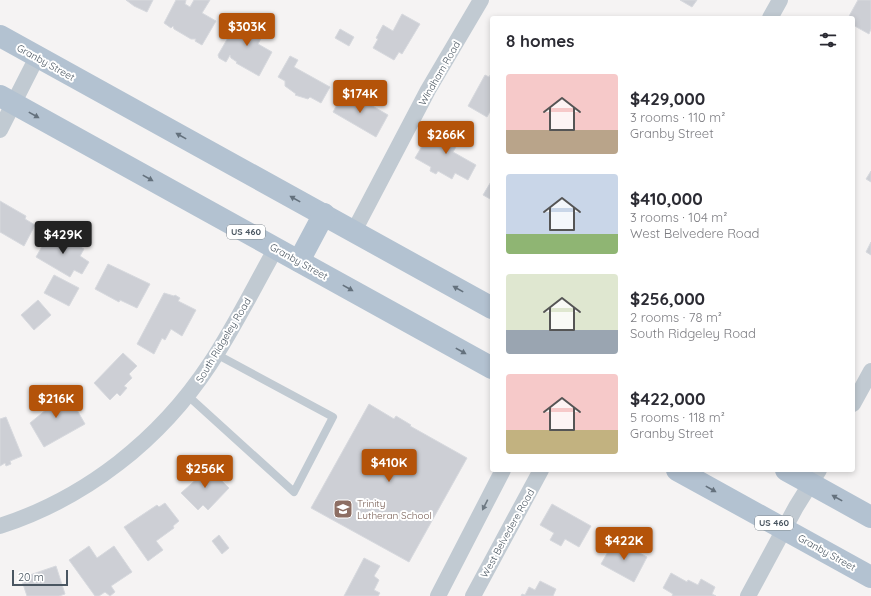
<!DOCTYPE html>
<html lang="en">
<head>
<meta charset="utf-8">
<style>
	body { margin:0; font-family:Quicksand,sans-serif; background:#f2f2f3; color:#2b2b33; height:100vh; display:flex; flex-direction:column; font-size:15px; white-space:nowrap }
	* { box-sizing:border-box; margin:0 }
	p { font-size:13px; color:#7c7c81 }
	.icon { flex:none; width:22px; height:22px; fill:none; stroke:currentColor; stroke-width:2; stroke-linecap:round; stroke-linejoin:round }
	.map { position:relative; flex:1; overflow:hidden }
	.drawer { position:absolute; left:490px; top:16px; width:365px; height:456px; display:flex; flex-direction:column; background:#fff; border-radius:4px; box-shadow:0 2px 6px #0003 }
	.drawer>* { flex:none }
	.scale { position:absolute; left:12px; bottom:10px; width:56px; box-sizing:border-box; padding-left:4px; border:2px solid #4a5661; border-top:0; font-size:11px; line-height:14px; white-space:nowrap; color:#4a5661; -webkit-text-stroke:3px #fff; paint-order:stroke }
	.price { position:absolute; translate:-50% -34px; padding:0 9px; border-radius:4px; background:#b45309; color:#fff; font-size:13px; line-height:26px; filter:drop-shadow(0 1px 2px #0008) }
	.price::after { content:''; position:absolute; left:50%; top:24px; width:12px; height:9px; margin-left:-6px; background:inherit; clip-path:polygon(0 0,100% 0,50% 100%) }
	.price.active { background:#222; color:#fff }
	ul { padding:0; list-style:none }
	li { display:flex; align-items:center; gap:12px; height:100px; padding:0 16px }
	li span { display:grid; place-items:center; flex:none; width:112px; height:80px; border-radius:4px; color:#555 }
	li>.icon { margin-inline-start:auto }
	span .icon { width:48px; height:48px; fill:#fffc; stroke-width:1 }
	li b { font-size:17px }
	h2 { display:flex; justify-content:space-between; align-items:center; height:48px; padding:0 16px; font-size:17px }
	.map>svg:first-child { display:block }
</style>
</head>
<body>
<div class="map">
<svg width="871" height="596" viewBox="0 0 871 596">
	<rect width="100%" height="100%" fill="#f5f3f3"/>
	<g fill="#cdcfd5" stroke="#d7d9de">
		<path d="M126,0H153L147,12L134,6Z"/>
		<path d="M176,0H186L185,4L190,7L194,0H210L202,13L216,21L202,45L195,41L196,39H191L174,29L173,26L171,28L164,23Z"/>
		<path d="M680,0H697L692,7Z"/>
		<path d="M858,0H871V29L869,34L853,25V18H848Z"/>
		<path d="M402,14L420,24L402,54L399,52L394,60L373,48L378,39L376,38L383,25L393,31Z"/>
		<path d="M240,17L255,25L257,21L267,27L258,44L272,52L259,76L236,63L237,62L231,58L230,55L226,62L219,58L218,55Z"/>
		<path d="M340,29L354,37L349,46L335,38Z"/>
		<path d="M290,56L298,60L294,67L330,87L321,103L310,97L308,99L295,95L296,94L285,86V81L278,77Z"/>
		<path d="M492,72V108L487,117L468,106L485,75L489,77Z"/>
		<path d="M345,90L388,115L376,137L333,112Z"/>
		<path d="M452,123L465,131L453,152L476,165L468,180L455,173L452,179L438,171L436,174L430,171L431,167L415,158L428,136L441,143Z"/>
		<path d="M871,171V182L866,179Z"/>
		<path d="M492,180V200L483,195Z"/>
		<path d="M0,201L26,216L25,219L35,225L24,246L0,232Z"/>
		<path d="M51,231L84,249L80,256L89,262L82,274L74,270L70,277L36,257Z"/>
		<path d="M871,242V255L866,252Z"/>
		<path d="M108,264L150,284L137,308L120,300L119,302L95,289Z"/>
		<path d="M54,275L79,288L69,306L44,293Z"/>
		<path d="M164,293L174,296L175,295L180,298L178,301L196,310L182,336L171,329L165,340L162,338L154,354L137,344Z"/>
		<path d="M38,300L51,315L34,330L21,315Z"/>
		<path d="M123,353L137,366L129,374L132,378L124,386L127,388L120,396L117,393L110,400L94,383Z"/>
		<path d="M48,385L49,392L56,404L69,396L85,424L44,447L30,423L47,409L37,392Z"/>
		<path d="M369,404L394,419L396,416L411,425L410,426L467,458L409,562L311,508Z"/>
		<path d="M6,417L22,456L10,461L11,464L6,466L5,463L0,466V419Z"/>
		<path d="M204,463L229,488L208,510L203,505L198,510L181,493L200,476L195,472Z"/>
		<path d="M165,503L179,521L173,526L174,528L156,541L163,550L148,561L124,527L157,505L159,507Z"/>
		<path d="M552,504L591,526L579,547L565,539L561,546L550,540L554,533L540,525Z"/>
		<path d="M219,535L229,548L222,554L212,541Z"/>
		<path d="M613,543L620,548L623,544L647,557L634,582L601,564Z"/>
		<path d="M89,546L97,558L114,546L132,572L111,586L115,592L110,596L105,592L99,596H95L69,560Z"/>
		<path d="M364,558L380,566L374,576L379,580L374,590L380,593L378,596H344Z"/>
		<path d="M56,566L65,594L59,596H27L21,578Z"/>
		<path d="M671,573L687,582L688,580L698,585L701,579L715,587L712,594L716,596H672L673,594L663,588Z"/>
		<path d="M540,581L556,589L553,596H521L522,594L525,595L529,587L535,590Z"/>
	</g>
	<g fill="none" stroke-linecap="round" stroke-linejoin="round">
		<path stroke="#c1cad2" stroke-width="8" d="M187,395L294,492L333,417L216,354"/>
		<g stroke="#c1cad2" stroke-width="16">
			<path d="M770,18L780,0"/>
			<path d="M0,130L37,57"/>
			<path d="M354,231L428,90L481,0"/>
			<path d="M853,404L871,371"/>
			<path d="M0,526C86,498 160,440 210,364C234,328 254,287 276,248"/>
			<path d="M438,596L503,470"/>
			<path d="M473,596L541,470"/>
			<path d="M748,596L796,507L819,470"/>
		</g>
		<g stroke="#b3c2d1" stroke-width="22">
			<path d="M0,36L492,308"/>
			<path d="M0,96L492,368"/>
			<path d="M299,261L324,214"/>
			<path d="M677,470L871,577"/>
			<path d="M786,470L871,517"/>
		</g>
	</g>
	<defs><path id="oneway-solid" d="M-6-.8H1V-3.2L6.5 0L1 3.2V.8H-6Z"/></defs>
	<g fill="#64717d">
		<use href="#oneway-solid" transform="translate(34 115) rotate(29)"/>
		<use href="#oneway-solid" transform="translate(181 136) rotate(-151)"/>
		<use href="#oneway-solid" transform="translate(148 178) rotate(29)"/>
		<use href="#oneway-solid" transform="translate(295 199) rotate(-151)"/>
		<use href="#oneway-solid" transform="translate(348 288) rotate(29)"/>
		<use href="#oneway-solid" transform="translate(458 289) rotate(-151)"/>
		<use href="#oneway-solid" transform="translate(461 351) rotate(29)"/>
		<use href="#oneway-solid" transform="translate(711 489) rotate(29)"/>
		<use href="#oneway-solid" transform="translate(837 498) rotate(-151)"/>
	</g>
	<use fill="#6e7983" href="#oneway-solid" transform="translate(485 505) rotate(117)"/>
	<defs>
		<symbol id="school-square" viewBox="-11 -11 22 22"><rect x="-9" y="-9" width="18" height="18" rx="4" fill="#8d6e63" stroke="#fff"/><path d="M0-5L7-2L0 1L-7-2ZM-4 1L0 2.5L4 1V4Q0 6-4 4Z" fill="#fff"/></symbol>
	</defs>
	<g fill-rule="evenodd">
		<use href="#school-square" x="332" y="498" width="22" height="22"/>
	</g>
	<g text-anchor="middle" stroke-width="4" stroke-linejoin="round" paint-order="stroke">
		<g fill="#fff" stroke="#808990" stroke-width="1">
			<rect x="227" y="225" width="38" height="14" rx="3"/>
			<rect x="755" y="516" width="38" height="14" rx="3"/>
		</g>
		<g font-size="9" font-weight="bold" fill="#4a5661">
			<text x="246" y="235">US 460</text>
			<text x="774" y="526">US 460</text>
		</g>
		<g font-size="10" fill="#4a5661" stroke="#fff">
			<text transform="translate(46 62) rotate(29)" y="4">Granby Street</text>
			<text transform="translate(439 73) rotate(-60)" y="4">Windham Road</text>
			<text transform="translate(299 261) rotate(29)" y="4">Granby Street</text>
			<text transform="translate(223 340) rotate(-59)" y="4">South Ridgeley Road</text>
			<text transform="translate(507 533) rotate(-61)" y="4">West Belvedere Road</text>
			<text transform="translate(827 552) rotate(29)" y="4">Granby Street</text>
		</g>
		<g font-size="10" fill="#785e54" stroke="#fff" text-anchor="start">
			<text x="357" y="507">Trinity<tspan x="357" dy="12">Lutheran School</tspan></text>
		</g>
	</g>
</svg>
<div class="scale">20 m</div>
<b class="price" style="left:247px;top:47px">$303K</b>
<b class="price" style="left:360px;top:114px">$174K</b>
<b class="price" style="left:446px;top:155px">$266K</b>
<b class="price active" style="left:63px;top:255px">$429K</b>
<b class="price" style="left:56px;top:419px">$216K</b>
<b class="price" style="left:389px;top:483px">$410K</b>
<b class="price" style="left:205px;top:489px">$256K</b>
<b class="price" style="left:624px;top:561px">$422K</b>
<section class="drawer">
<h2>8 homes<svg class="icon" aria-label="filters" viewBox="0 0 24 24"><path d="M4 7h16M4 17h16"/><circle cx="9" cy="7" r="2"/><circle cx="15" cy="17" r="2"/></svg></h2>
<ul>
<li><span style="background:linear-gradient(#f6c9c9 70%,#b9a48a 0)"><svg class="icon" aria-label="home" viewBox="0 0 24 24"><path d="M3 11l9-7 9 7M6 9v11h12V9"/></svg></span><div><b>$429,000</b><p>3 rooms · 110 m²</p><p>Granby Street</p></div></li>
<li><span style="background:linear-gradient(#c9d6e8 75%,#8fb573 0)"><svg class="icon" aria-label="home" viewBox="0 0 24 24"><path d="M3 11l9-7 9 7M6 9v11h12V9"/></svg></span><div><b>$410,000</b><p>3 rooms · 104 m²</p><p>West Belvedere Road</p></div></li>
<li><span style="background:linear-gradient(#dfe7d0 70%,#9aa5b1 0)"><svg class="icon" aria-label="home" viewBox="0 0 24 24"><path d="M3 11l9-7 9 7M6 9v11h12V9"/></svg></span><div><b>$256,000</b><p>2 rooms · 78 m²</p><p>South Ridgeley Road</p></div></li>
<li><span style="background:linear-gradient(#f6c9c9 70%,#c2b280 0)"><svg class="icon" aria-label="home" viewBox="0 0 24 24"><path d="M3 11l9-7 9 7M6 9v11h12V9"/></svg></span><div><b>$422,000</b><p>5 rooms · 118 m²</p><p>Granby Street</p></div></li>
</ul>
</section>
</div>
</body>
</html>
